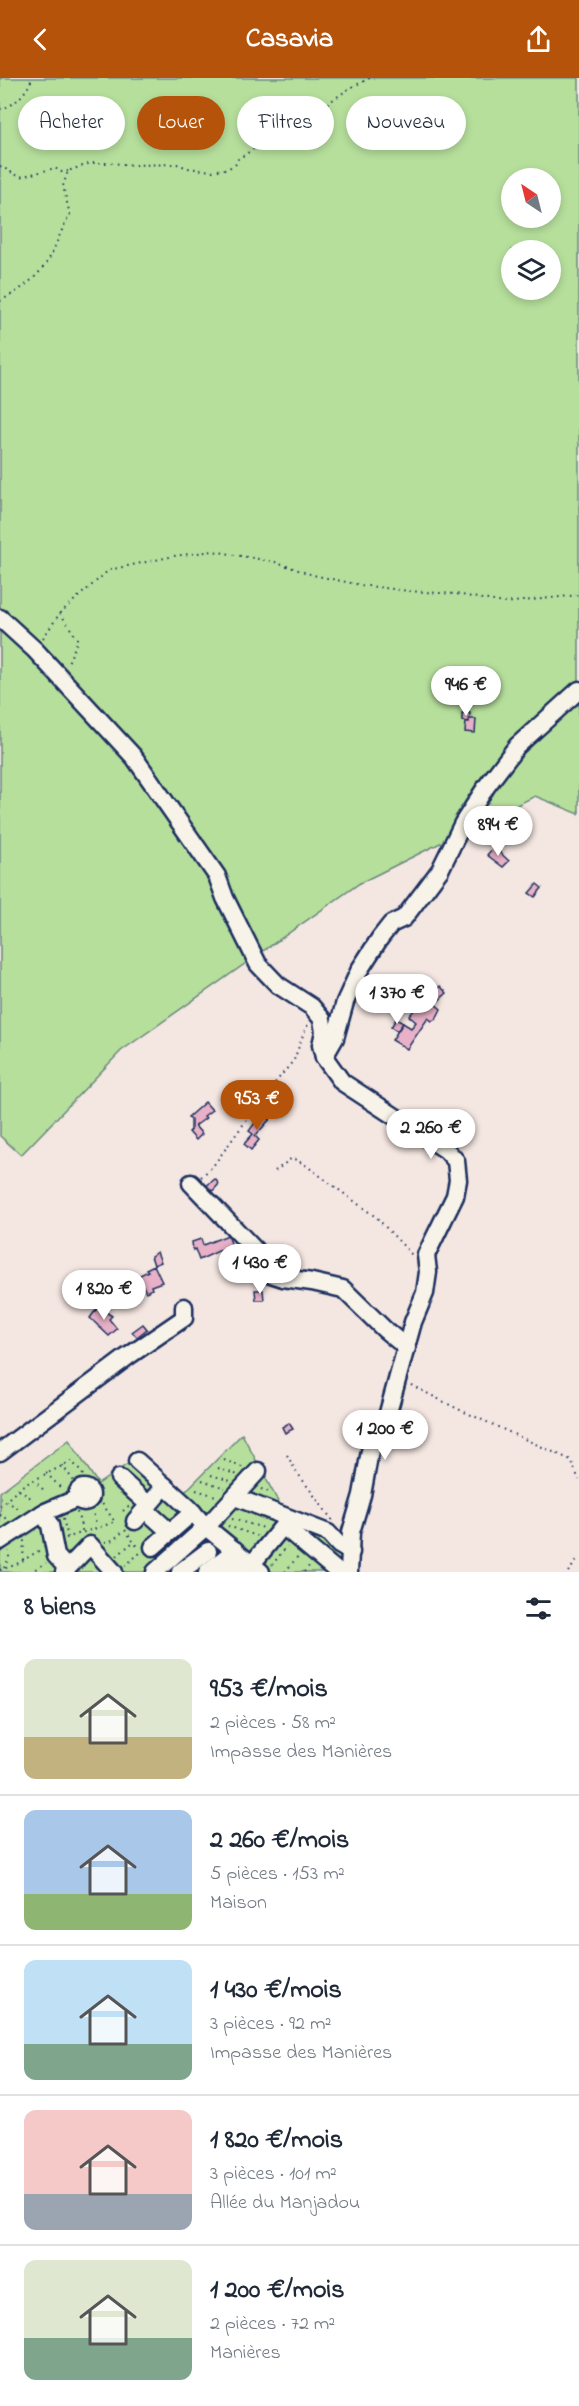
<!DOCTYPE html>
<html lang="fr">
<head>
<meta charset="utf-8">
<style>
	body { margin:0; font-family:"Indie Flower",sans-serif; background:#f2f2f3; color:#1f2937; height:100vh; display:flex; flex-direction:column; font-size:22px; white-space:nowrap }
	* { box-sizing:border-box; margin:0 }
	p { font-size:20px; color:#747a83 }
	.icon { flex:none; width:33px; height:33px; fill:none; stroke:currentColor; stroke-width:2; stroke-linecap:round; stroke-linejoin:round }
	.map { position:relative; height:1494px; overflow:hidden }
	.drawer { display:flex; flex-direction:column; background:#fff; flex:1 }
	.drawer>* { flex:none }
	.hud { position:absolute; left:18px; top:18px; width:543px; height:54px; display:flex; gap:12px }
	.needle { width:39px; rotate:325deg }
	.buttons { position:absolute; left:501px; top:90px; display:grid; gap:12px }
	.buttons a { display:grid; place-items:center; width:60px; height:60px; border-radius:50%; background:#fff; box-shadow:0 3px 9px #0003; font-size:30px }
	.price { position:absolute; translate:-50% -51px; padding:0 14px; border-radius:21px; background:#fff; color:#222; font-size:20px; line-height:39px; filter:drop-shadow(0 2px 3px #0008) }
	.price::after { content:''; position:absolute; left:50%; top:36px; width:18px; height:14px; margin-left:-9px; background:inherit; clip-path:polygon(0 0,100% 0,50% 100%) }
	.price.selected { background:#b45309; color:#fff }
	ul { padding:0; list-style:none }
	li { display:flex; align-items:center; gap:18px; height:150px; padding:0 24px }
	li+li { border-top:2px solid #e0e1e3 }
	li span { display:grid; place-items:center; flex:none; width:168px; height:120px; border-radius:12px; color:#555 }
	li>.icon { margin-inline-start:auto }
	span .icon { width:72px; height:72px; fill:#fffc; stroke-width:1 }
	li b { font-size:26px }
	h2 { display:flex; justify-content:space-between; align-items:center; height:72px; padding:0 24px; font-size:26px }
	.pill { padding:0 21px; border-radius:27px; background:#fff; box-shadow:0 3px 9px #0003; font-size:21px; line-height:54px }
	.pill.selected { background:#b45309; color:#fff }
	header { display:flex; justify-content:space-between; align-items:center; height:78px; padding:0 24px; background:#b45309; color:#fff; font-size:27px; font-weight:800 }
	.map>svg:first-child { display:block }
</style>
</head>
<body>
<header><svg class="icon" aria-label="back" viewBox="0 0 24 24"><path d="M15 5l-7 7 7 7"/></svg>Casavia<svg class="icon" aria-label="share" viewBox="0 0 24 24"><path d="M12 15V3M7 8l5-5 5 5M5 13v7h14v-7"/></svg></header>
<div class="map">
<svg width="579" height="1494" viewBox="0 0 579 1494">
	<rect width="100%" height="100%" fill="#f4e6e1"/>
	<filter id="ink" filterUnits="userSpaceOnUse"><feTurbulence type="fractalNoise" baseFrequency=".0167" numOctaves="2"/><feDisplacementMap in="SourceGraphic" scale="12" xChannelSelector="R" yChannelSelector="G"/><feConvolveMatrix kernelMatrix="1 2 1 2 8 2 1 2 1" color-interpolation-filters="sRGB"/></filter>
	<g filter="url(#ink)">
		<g fill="#b6df9c" stroke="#68877d" stroke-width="1.5" fill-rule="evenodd">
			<path d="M0,0H579V736L535,718L360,805L121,973L21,1077L0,1058ZM512,100H550V140H512ZM512,172H550V212H512Z"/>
			<path d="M242,1356L288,1442L324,1460L344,1479L347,1494H0V1414L69,1362L98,1406L138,1379L179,1420Z"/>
		</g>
		<g fill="#e8b1c7" stroke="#1b2f5e" stroke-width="1.5">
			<path d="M462,635H470L469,644L462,643Z"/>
			<path d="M469,641H476L475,655L465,654L466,644H469Z"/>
			<path d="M498,756L509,763L506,767L495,759Z"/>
			<path d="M494,769L509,783L503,789L487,777Z"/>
			<path d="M537,806L542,810L535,819L529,815Z"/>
			<path d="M440,908L447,915L435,926L441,931L436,941L432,943L428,940L407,971L392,962L403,945L411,950L416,944L409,938L417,929L420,932L429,925L426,923L436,916L434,914Z"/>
			<path d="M396,941L403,945L397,953L391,949Z"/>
			<path d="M205,1024L212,1032L204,1038L206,1040L195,1048L202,1056L196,1062L189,1054L191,1052V1042L188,1039Z"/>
			<path d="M262,1035L270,1041L255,1058L259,1062L251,1072L244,1066L253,1056L249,1053Z"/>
			<path d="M215,1101L219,1106L210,1116L205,1109Z"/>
			<path d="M228,1157L234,1174L227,1176L225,1170L199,1182L195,1171L193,1172L192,1164L201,1161L203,1167Z"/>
			<path d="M157,1174L161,1184L154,1187L151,1178Z"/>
			<path d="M154,1187L162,1204L151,1208L152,1211L146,1214L138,1198L148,1193L146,1191Z"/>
			<path d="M255,1212H263L264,1222H256Z"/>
			<path d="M98,1229L112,1238L109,1241L117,1251L109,1258L90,1240Z"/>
			<path d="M143,1246L147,1251L137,1259L132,1254Z"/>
			<path d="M289,1345L293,1351L285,1355L282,1349Z"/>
		</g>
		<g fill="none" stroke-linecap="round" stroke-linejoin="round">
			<defs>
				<g id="minor">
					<path d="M0,540L35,572L134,679L217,798L225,820L258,886L278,907L312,929L322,941L324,954L321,967L324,979L342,1004L446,1072L456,1083L458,1102L455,1118L426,1177L428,1194L425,1215L413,1244L383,1353L370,1373L362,1417L351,1454L349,1494"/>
					<path d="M324,979L335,960L345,924L360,891L380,860L391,846L404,840L440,792L463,745L486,709L517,668L579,612"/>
					<path d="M191,1105L256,1173L268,1195L283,1200L312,1204L343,1211L384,1251L407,1270"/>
					<path d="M0,1374L127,1279L184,1240V1229"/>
					<path d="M137,1383L189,1430L206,1449L261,1494"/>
					<path d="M119,1400L149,1427"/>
					<circle cx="84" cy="1417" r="7"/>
					<path d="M235,1419L328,1455L339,1467L351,1474"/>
					<path d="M43,1435L78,1420"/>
					<path d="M150,1436L170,1454"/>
					<path d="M135,1443L165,1408"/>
					<path d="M0,1463L43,1435L50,1447L56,1478L67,1490"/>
					<path d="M153,1469L193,1434"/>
					<path d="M252,1486L283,1448L338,1494"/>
					<path d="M64,1494L90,1467L114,1494"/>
					<path d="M155,1494L210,1445L258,1393"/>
					<path d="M180,1494L208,1473"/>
					<path d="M207,1494L235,1472"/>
					<path d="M224,1494L232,1487L241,1494"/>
				</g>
			</defs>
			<use href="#minor" stroke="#1b2f5e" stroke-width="21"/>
			<g stroke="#1b2f5e" stroke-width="2" stroke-dasharray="1.5 4.5" stroke-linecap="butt">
				<path d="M0,31C14,29 28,13 32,0"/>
				<path d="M0,88L20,99L55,90L61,94L68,93"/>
				<path d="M0,223C21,212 41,198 52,175C58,162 62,150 70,137L63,108L68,93L91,85H111L134,87L177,86L188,90L212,93L229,90L236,86L238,81L260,67L275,52L308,42L318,32L350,10L370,0"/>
				<path d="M60,535L78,562L67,587"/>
				<path d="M43,560L60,535L109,492L174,478L213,473L275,484L313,497L360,507L409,513L456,516L504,525L579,517"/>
				<path d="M275,1093L292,1080L304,1086L377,1140L412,1177"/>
				<path d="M201,1099L213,1088L264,1018L294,982L306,949L310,946"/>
				<path d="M411,1307L458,1331L571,1382L579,1402"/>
				<path d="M287,1377L296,1393L333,1443"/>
				<path d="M224,1382L244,1390"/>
				<path d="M62,1387L76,1406"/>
				<path d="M218,1390L238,1397"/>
				<path d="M46,1395L63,1412"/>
				<path d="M211,1397L231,1403"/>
				<path d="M33,1402L46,1414"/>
				<path d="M202,1402L225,1410"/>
				<path d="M261,1411L269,1414"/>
				<path d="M19,1412L31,1420"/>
				<path d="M196,1412L216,1418"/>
				<path d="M6,1423L18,1430"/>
				<path d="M90,1425L97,1448"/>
				<path d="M0,1428L22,1408L72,1383L87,1402L89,1411"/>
				<path d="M123,1433L130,1427"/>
				<path d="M77,1434L83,1455"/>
				<path d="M0,1437L8,1441"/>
				<path d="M63,1441L68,1459"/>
				<path d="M232,1441L264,1450"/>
				<path d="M228,1448L257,1458"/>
				<path d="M66,1460L115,1444L101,1424L92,1417"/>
				<path d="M105,1464L113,1462L125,1452L139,1471"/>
				<path d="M117,1478L133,1464"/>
				<path d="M23,1482L24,1462"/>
				<path d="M272,1487L287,1468"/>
				<path d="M125,1488L141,1474"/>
				<path d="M4,1490L9,1480V1473"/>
				<path d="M0,1492L15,1487L42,1471"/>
				<path d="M30,1494L46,1485"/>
				<path d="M285,1494L299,1477"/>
				<path d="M304,1494L310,1487"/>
				<path d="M568,1494L579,1480"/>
			</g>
			<use href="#minor" stroke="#f7f3e8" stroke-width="16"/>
		</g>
	</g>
</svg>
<div class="buttons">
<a><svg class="needle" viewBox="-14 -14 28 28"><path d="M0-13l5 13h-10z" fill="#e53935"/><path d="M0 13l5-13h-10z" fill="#747a83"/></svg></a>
<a><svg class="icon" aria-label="layers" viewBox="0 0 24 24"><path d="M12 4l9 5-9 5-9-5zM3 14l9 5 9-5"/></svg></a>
</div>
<b class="price" style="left:466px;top:639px">946 €</b>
<b class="price" style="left:498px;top:779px">894 €</b>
<b class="price" style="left:397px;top:947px">1 370 €</b>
<b class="price selected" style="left:257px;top:1053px">953 €</b>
<b class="price" style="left:431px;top:1082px">2 260 €</b>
<b class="price" style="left:260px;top:1217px">1 430 €</b>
<b class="price" style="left:104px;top:1243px">1 820 €</b>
<b class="price" style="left:385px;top:1383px">1 200 €</b>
<div class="hud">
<a class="pill">Acheter</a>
<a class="pill selected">Louer</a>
<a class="pill">Filtres</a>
<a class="pill">Nouveau</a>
</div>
</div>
<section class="drawer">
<h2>8 biens<svg class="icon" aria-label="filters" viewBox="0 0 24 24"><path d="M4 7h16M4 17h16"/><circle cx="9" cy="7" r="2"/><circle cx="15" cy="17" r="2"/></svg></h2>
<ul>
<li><span style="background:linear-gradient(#dfe7d0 65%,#c2b280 0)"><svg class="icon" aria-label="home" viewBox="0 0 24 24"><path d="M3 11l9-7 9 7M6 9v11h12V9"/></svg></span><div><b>953 €/mois</b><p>2 pièces · 58 m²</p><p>Impasse des Manières</p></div></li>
<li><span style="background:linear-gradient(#a9c7e8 70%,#8fb573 0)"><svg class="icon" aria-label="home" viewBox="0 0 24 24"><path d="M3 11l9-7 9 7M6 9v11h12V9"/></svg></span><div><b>2 260 €/mois</b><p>5 pièces · 153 m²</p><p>Maison</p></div></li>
<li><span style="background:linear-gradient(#bfe0f5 70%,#7fa58c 0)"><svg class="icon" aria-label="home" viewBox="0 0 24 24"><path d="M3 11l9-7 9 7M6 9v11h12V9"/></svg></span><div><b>1 430 €/mois</b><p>3 pièces · 92 m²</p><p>Impasse des Manières</p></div></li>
<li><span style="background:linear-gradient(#f6c9c9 70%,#9aa5b1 0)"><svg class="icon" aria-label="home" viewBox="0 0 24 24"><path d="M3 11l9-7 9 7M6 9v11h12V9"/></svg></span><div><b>1 820 €/mois</b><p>3 pièces · 101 m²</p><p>Allée du Manjadou</p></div></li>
<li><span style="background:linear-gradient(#dfe7d0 65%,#7fa58c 0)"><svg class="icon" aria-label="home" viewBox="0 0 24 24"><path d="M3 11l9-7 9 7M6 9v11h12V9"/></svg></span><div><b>1 200 €/mois</b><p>2 pièces · 72 m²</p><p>Manières</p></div></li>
</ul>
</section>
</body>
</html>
